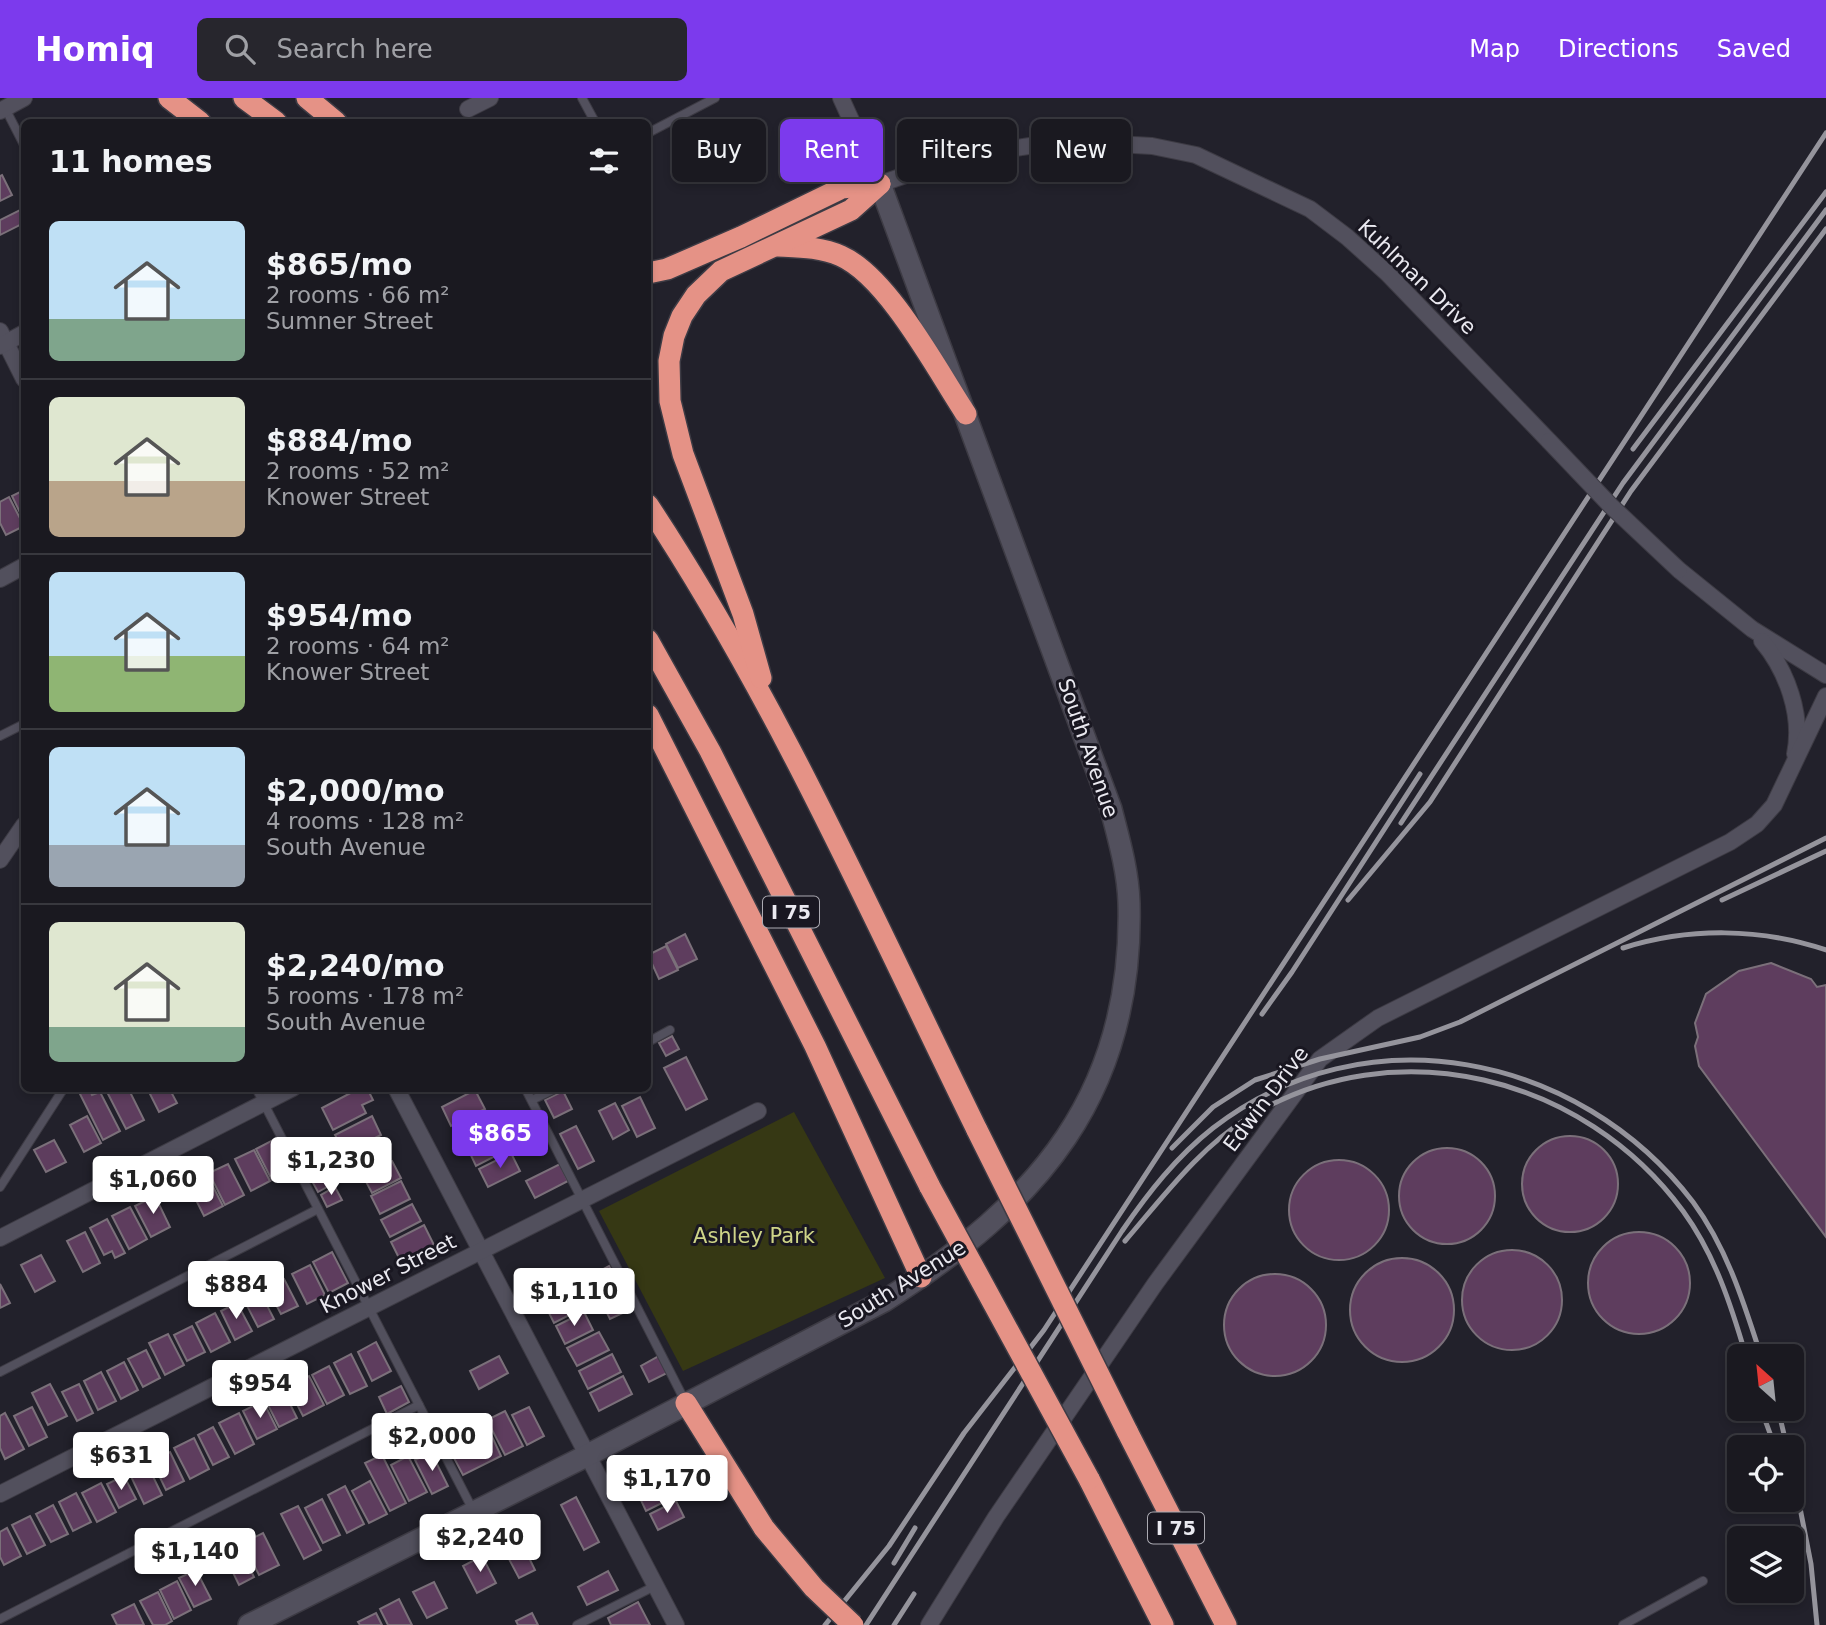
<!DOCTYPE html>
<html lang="en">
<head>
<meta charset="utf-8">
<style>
	body { margin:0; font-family:"DejaVu Sans",sans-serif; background:#27262d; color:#f1f3f6; height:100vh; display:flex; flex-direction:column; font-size:26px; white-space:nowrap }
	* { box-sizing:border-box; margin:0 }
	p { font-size:23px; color:#9fa0a5 }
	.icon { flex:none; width:38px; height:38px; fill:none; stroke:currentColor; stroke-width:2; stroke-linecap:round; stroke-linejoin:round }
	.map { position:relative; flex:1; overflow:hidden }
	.details { position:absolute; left:21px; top:21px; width:630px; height:973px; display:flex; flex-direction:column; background:#1a1920; border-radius:10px; box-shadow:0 4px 10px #0003,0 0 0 2px #38383e }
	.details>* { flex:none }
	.top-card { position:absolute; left:672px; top:21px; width:665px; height:63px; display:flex; gap:14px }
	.needle { width:46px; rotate:333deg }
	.tools { position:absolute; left:1727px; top:1246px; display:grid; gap:14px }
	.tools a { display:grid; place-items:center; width:77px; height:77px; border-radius:10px; background:#1a1920; box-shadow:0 4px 10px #0003,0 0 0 2px #38383e; font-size:35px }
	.price { position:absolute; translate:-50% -60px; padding:0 16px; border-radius:7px; background:#fff; color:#222; font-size:23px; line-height:46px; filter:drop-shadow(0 2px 4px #0008) }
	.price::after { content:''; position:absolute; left:50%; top:42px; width:21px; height:16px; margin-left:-10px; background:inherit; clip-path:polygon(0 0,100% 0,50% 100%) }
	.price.current { background:#7c3aed; color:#fff }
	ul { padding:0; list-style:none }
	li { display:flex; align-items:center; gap:21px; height:175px; padding:0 28px }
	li+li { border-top:2px solid #38383e }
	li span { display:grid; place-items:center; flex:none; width:196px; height:140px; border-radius:10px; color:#555 }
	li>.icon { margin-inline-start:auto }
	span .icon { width:84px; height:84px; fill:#fffc; stroke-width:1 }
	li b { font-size:30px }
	h2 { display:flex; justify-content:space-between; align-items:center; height:84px; padding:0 28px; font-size:30px }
	.pill { padding:0 24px; border-radius:10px; background:#1a1920; box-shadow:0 4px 10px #0003,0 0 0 2px #38383e; font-size:24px; line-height:63px }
	.pill.current { background:#7c3aed; color:#fff }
	header { display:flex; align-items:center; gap:42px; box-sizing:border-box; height:98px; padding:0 35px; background:#7c3aed; color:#fff }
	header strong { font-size:33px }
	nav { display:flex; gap:38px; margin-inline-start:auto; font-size:24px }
	.search { width:490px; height:63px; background:#27262d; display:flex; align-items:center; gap:18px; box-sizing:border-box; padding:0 24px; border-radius:10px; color:#9fa0a5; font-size:26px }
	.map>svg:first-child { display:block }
</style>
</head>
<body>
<header>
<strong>Homiq</strong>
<div class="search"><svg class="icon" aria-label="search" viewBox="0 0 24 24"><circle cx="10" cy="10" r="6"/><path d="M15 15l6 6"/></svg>Search here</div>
<nav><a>Map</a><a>Directions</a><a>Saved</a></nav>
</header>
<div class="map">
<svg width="1826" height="1527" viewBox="0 0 1826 1527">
	<rect width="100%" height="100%" fill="#22212b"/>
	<path fill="#363814" d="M794,1014L885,1180L683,1273L599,1113Z"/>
	<g fill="#5e3d5e" stroke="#7b707a" stroke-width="2">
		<path d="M2,77L12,97L0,103V78Z"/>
		<path d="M24,110V125L0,137V122Z"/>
		<path d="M24,392V423L12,398Z"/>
		<path d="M9,399L24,428L6,437L0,425V404Z"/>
		<path d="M685,836L697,861L678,870L666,846Z"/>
		<path d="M666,848L678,872L659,881L648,857Z"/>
		<path d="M1771,865L1811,881L1817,889L1826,887V1139L1699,968L1695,948L1698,939L1695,925L1706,896L1739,873Z"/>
		<path d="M672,938L679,951L666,958L659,945Z"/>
		<path d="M686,959L707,1001L686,1012L664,970Z"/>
		<path d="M77,990H89L92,997L100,994L120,1033L103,1042Z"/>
		<path d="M105,990H128L144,1022L126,1031Z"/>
		<path d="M147,990H169L177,1005L159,1014Z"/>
		<path d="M360,990H367L373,1002L362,1007L366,1015L333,1032L322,1010Z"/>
		<path d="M475,992L485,1011L451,1028L442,1009Z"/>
		<path d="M563,993L572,1011L554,1020L545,1002Z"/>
		<path d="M640,999L655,1030L637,1039L622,1008Z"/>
		<path d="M615,1005L629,1032L613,1041L599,1013Z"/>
		<path d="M87,1018L101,1045L84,1054L70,1027Z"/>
		<path d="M372,1018L381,1037L345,1055L335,1037Z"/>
		<path d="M576,1028L594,1063L578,1071L560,1036Z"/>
		<path d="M493,1036L503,1054L476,1068L467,1049Z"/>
		<circle cx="1570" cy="1086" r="48"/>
		<path d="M275,1041L291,1072L272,1082L256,1051Z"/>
		<path d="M323,1041L332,1059L309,1071L299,1053Z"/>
		<path d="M54,1042L66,1064L46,1074L34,1052Z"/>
		<path d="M381,1042L390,1060L362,1074L353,1056Z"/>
		<circle cx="1447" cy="1098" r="48"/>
		<path d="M254,1052L270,1083L251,1093L235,1061Z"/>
		<path d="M511,1055L520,1073L488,1089L479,1071Z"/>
		<circle cx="1339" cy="1112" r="50"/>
		<path d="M392,1063L401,1080L372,1095L363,1078Z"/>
		<path d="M228,1066L244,1097L225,1107L209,1075Z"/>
		<path d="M560,1066L568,1083L535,1100L526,1083Z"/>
		<path d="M329,1074L334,1085L318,1094L312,1083Z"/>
		<path d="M207,1077L223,1108L204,1118L188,1086Z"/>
		<path d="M401,1083L410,1101L380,1116L371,1098Z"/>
		<path d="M335,1089L342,1102L327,1109L321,1097Z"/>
		<path d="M155,1098L170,1129L151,1139L135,1108Z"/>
		<path d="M412,1106L421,1123L390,1139L381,1122Z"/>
		<path d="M130,1109L147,1141L129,1151L112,1118Z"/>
		<path d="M107,1121L125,1155L115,1160L112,1153L104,1157L90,1130Z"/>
		<path d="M424,1127L434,1147L401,1164L391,1144Z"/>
		<path d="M85,1134L100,1165L83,1174L67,1143Z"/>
		<circle cx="1639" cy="1185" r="51"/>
		<circle cx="1512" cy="1202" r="50"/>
		<path d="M332,1154L348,1185L329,1195L313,1164Z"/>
		<path d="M41,1157L55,1183L35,1194L21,1167Z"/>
		<circle cx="1402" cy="1212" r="52"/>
		<path d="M310,1167L325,1197L307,1206L292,1176Z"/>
		<path d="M609,1168L621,1190L601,1200L590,1178Z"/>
		<circle cx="1275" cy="1227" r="51"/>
		<path d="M284,1181L298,1208L281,1216L267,1190Z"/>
		<path d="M0,1186L10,1205L0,1210Z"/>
		<path d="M257,1188L274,1221L258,1229L241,1196Z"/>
		<path d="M572,1194L581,1211L554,1225L545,1207Z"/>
		<path d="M619,1197L627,1213L610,1221L602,1205Z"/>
		<path d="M237,1205L252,1233L235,1242L221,1213Z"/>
		<path d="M584,1214L593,1232L565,1246L556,1228Z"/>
		<path d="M215,1215L230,1244L211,1254L196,1225Z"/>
		<path d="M192,1228L205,1254L187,1263L174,1237Z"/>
		<path d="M599,1234L609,1252L577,1268L567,1250Z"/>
		<path d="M168,1236L184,1267L165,1277L149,1245Z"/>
		<path d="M376,1244L391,1273L372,1283L358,1254Z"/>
		<path d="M146,1252L160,1280L143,1289L128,1261Z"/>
		<path d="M351,1256L367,1288L350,1296L334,1265Z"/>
		<path d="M612,1256L621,1274L588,1291L579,1273Z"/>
		<path d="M499,1258L508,1275L479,1291L470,1273Z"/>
		<path d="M659,1258L667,1275L649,1284L641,1268Z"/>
		<path d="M124,1264L138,1292L121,1301L107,1273Z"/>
		<path d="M329,1268L344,1297L327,1306L312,1277Z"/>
		<path d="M101,1274L116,1303L98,1312L84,1283Z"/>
		<path d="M309,1278L324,1307L303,1318L288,1289Z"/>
		<path d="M623,1278L632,1296L599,1313L590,1295Z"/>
		<path d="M50,1286L67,1318L48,1327L32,1295Z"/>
		<path d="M79,1286L93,1315L77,1323L62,1294Z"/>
		<path d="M401,1288L409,1304L387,1316L379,1299Z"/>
		<path d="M283,1292L297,1320L279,1329L265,1301Z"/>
		<path d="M263,1303L277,1331L257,1341L243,1313Z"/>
		<path d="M32,1309L47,1339L29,1348L14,1318Z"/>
		<path d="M529,1309L544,1338L527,1347L512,1317Z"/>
		<path d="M505,1313L523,1348L505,1357L487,1322Z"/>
		<path d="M5,1315L24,1351L5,1361L0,1350V1318Z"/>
		<path d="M239,1315L254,1346L235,1356L219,1325Z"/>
		<path d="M213,1329L229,1359L213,1367L198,1337Z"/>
		<path d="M488,1330L501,1358L463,1377L446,1345L466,1334L469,1340Z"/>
		<path d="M194,1340L209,1371L190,1381L174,1350Z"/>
		<path d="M170,1354L184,1383L166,1392L152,1363Z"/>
		<path d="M431,1354L448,1388L432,1396L415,1362Z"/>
		<path d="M382,1357L406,1405L390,1413L365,1365Z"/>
		<path d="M408,1358L427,1394L409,1403L391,1367Z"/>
		<path d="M145,1362L162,1397L144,1406L127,1370Z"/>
		<path d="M124,1378L136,1401L119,1410L107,1386Z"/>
		<path d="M665,1382L674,1399L646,1413L638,1396Z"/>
		<path d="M370,1383L387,1416L369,1425L352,1393Z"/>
		<path d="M101,1385L116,1414L97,1424L82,1395Z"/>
		<path d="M345,1388L364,1426L347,1435L328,1397Z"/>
		<path d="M76,1395L91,1424L73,1433L59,1404Z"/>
		<path d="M576,1399L599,1444L584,1452L561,1407Z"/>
		<path d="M322,1401L340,1437L323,1445L305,1410Z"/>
		<path d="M676,1403L684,1419L658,1432L650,1416Z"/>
		<path d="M53,1407L68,1436L51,1444L36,1416Z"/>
		<path d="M298,1408L321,1452L304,1461L281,1416Z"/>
		<path d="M30,1418L45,1447L27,1456L12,1427Z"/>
		<path d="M7,1430L21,1458L4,1467L0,1459V1434Z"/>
		<path d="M515,1431L535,1472L519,1480L498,1440Z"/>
		<path d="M263,1435L279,1467L259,1477L243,1445Z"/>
		<path d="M240,1450L254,1479L239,1487L225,1458Z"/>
		<path d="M482,1458L496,1485L477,1495L463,1468Z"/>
		<path d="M196,1472L211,1501L194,1509L179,1480Z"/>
		<path d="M608,1473L618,1492L587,1507L578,1489Z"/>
		<path d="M177,1483L191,1512L174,1521L160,1492Z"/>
		<path d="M434,1484L447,1510L427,1520L413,1494Z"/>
		<path d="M158,1494L172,1523L165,1527H153L140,1503Z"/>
		<path d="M399,1501L412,1527H388L380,1511Z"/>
		<path d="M638,1504L650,1527H611L608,1520Z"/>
		<path d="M134,1506L144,1527H117L112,1517Z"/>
		<path d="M376,1515L382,1527H360L358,1524Z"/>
		<path d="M532,1515L538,1527H518L516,1523Z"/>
	</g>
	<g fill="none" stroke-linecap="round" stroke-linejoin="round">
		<defs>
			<g id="lane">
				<path d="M582,0L595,24"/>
				<path d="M5,10L24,47"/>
				<path d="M648,35L715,0"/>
				<path d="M0,638L24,626"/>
				<path d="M648,944L670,932"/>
				<path d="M256,990L474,1414"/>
				<path d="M525,990L686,1305"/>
				<path d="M532,1002L557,990"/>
				<path d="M0,1089L64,990"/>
				<path d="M0,1274L318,1111"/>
				<path d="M0,1521L419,1307"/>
				<path d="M577,1527L655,1488"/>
				<path d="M1623,1527L1703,1483"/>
			</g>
			<g id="street">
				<path d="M841,0L880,86L957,59L1062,43L1152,48L1196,57L1310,111L1347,139L1387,175L1549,343"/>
				<path d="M468,11L490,0"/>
				<path d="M0,13L24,0"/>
				<path d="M0,233L24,281"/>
				<path d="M0,248L24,235"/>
				<path d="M1679,472L1752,531L1826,577"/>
				<path d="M0,481L24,468"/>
				<path d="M1762,543C1787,573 1803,617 1795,656"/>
				<path d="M0,762L24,727"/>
				<path d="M396,990L676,1527"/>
				<path d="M0,1140L293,990"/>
				<path d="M0,1396L758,1013"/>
				<path d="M929,1527L996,1419L1155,1186L1320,961L1378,920L1730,744L1757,726L1774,707L1826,598"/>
			</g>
			<path id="secondary" d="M249,1527L588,1357L884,1203C1038,1106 1134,996 1129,805C1128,773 1119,742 1111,711L880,86"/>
			<g id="highway">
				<path d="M169,0L200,24"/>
				<path d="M244,0L276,24"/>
				<path d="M307,0L336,24"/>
				<path d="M778,148C800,149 821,149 841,158C888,179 937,272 966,316"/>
				<path d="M648,175L667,171L741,139L842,90L880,86"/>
				<path d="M648,407C778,604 873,820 977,1032"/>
				<path d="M648,542L710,653L930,1089"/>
				<path d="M761,580L743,516L683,356L670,303L669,263L674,238L682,218L696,197L721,173L851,112L880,86"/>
				<path d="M648,617L815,948L921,1179"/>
				<path d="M686,1305L764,1430"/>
				<path d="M1127,1333L1226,1527"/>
				<path d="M1089,1381L1163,1527"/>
			</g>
		</defs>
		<use href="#lane" stroke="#3d3b44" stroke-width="10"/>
		<use href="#street" stroke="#3d3b44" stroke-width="18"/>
		<use href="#secondary" stroke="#3d3b44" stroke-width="24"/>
		<use href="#highway" stroke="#3d3b44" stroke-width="24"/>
		<use href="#lane" stroke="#52505d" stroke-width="8"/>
		<use href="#street" stroke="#52505d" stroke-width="16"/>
		<use href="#secondary" stroke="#52505d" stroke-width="21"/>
		<use href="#highway" stroke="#e59286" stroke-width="21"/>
		<g stroke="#95949c" stroke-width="5">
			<path d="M1633,351L1826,94"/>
			<path d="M1401,725L1623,385L1826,112"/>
			<path d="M1348,802L1430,704L1631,393L1826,131"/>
			<path d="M1722,802L1826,753"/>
			<path d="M1623,850C1690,829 1760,830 1826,852"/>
			<path d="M1262,916L1292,874L1420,676"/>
			<path d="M1172,1050L1213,1009L1255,982L1320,961L1420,939L1460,924L1826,740"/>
			<path d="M1125,1143C1163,1099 1199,1050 1249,1019C1395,930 1584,978 1683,1113C1715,1157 1731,1207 1746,1258"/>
			<path d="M1761,1311L1775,1349"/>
			<path d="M1778,1311L1787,1349"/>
			<path d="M1792,1369L1811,1466L1817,1527"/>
			<path d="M894,1465L915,1430"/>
			<path d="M825,1527L889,1448L964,1335L1044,1232L1826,35"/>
			<path d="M866,1527L1122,1133C1148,1095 1176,1059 1213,1030C1365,912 1579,955 1693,1104C1727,1150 1744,1205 1761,1258"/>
			<path d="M894,1527L914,1496"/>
		</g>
		<defs>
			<path id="street-bridge" d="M1549,343L1611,408L1679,472"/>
			<g id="highway-bridge">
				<path d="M977,1032L1127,1333"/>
				<path d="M930,1089L1089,1381"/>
				<path d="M764,1430L814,1490L853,1527"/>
			</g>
		</defs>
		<use href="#street-bridge" stroke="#3d3b44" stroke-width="18" stroke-linecap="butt"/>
		<use href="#highway-bridge" stroke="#3d3b44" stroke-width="24" stroke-linecap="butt"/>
		<use href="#street-bridge" stroke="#52505d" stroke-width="16"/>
		<use href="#highway-bridge" stroke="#e59286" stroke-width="21"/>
	</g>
	<g text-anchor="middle" stroke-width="6" stroke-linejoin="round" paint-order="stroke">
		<g fill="#191721" stroke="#abaab2" stroke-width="2">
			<rect x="763" y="798.5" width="56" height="31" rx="5"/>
			<rect x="1148" y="1414.5" width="56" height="31" rx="5"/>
		</g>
		<g font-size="19" font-weight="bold" fill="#eae9f0">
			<text x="791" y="821">I 75</text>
			<text x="1176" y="1437">I 75</text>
		</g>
		<g font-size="21" fill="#eae9f0" stroke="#191721">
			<text transform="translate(1417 179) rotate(44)" y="7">Kuhlman Drive</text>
			<text transform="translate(1088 650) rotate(71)" y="7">South Avenue</text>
			<text transform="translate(1266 1001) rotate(-53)" y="7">Edwin Drive</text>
			<text transform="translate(388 1176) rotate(-27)" y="7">Knower Street</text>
			<text transform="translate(902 1186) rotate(-32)" y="7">South Avenue</text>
		</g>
		<g font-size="21" fill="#ced488" stroke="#191721">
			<text x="754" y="1145">Ashley Park</text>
		</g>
	</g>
</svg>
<div class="tools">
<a><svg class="needle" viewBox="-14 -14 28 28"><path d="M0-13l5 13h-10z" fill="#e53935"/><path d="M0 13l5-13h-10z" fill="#9fa0a5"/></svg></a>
<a><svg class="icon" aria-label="locate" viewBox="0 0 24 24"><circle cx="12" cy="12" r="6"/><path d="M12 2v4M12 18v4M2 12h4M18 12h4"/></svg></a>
<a><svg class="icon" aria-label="layers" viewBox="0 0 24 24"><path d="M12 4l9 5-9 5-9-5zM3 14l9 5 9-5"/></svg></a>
</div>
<b class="price current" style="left:500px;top:1072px">$865</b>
<b class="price" style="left:331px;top:1099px">$1,230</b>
<b class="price" style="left:153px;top:1118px">$1,060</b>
<b class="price" style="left:236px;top:1223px">$884</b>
<b class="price" style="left:574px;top:1230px">$1,110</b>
<b class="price" style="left:260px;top:1322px">$954</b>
<b class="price" style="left:432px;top:1375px">$2,000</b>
<b class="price" style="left:121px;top:1394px">$631</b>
<b class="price" style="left:667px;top:1417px">$1,170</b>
<b class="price" style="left:480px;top:1476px">$2,240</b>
<b class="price" style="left:195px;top:1490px">$1,140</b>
<div class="top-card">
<a class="pill">Buy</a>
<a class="pill current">Rent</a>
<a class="pill">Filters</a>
<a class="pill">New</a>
</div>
<section class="details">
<h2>11 homes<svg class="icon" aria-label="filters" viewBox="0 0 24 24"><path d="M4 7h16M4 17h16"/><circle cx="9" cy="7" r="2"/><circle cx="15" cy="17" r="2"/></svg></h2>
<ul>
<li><span style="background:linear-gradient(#bfe0f5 70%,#7fa58c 0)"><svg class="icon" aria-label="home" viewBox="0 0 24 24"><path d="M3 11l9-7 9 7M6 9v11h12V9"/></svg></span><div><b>$865/mo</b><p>2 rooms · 66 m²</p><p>Sumner Street</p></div></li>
<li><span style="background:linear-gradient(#dfe7d0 60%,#b9a48a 0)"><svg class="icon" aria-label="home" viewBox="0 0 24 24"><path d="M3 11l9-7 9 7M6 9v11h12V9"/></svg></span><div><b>$884/mo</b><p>2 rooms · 52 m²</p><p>Knower Street</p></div></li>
<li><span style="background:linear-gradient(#bfe0f5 60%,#8fb573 0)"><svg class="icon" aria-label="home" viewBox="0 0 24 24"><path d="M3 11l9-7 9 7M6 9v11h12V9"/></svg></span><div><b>$954/mo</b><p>2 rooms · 64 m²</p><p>Knower Street</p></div></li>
<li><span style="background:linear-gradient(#bfe0f5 70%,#9aa5b1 0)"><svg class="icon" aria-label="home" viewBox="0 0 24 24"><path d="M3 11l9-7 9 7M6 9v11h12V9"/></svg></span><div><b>$2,000/mo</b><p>4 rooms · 128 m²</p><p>South Avenue</p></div></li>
<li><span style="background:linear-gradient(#dfe7d0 75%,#7fa58c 0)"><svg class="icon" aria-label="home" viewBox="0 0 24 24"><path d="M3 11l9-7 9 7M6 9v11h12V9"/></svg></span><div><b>$2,240/mo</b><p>5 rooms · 178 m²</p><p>South Avenue</p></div></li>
</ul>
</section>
</div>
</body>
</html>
